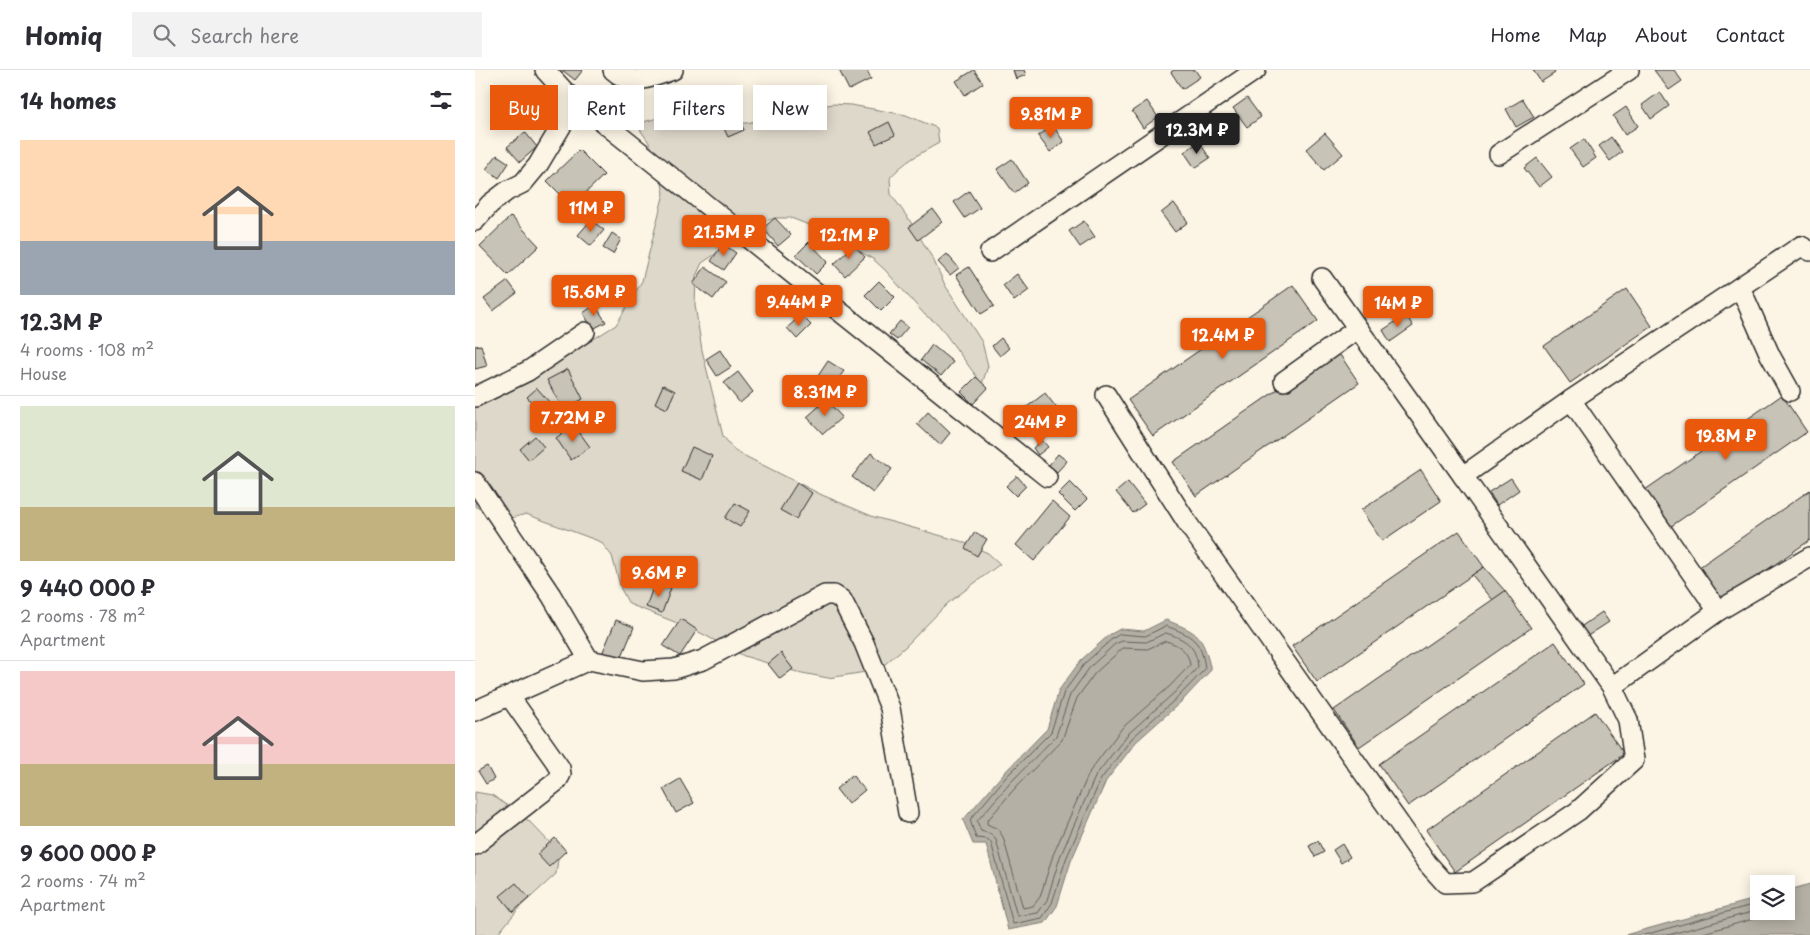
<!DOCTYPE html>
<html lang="en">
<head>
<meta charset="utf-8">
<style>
	body { margin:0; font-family:"Playpen Sans",sans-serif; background:#f2f2f3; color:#2b2b33; height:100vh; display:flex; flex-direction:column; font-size:19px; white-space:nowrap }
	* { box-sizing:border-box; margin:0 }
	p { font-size:16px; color:#7c7c81 }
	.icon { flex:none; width:28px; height:28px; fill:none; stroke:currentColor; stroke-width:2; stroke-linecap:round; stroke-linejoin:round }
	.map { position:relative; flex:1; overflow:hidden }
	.sheet { display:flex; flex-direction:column; background:#fff; width:475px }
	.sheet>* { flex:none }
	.hud { position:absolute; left:15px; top:15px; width:475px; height:45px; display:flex; gap:10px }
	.fabs { position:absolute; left:1275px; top:805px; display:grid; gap:10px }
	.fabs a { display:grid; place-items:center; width:45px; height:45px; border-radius:0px; background:#fff; box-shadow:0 2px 12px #0003; font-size:25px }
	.price { position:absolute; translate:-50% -42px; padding:0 11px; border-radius:5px; background:#ea580c; color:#fff; font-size:16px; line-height:32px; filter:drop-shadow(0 1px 2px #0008) }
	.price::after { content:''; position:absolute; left:50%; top:30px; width:15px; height:11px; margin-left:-8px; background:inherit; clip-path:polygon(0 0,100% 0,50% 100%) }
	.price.selected { background:#222; color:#fff }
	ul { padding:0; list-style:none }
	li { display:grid; align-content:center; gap:10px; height:265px; padding:0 20px }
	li+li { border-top:1px solid #e1e1e2 }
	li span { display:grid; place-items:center; height:155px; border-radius:0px; color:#555 }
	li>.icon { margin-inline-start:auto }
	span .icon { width:90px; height:90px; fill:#fffc; stroke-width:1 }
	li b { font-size:21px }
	h2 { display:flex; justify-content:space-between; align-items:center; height:60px; padding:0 20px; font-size:21px }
	.tag { padding:0 18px; border-radius:0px; background:#fff; box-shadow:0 2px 12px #0003; font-size:18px; line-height:45px }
	.tag.selected { background:#ea580c; color:#fff }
	header { display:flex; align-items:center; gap:30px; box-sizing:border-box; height:70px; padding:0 25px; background:#fff; border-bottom:1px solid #e1e1e2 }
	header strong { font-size:24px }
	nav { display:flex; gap:28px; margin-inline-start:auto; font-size:18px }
	.search { width:350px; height:45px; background:#f2f2f3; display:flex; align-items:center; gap:12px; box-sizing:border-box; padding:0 18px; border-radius:0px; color:#7c7c81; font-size:19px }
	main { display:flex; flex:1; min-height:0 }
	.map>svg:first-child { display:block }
</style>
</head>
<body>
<header>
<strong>Homiq</strong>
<div class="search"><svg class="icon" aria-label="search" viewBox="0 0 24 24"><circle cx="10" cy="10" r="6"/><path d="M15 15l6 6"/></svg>Search here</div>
<nav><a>Home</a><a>Map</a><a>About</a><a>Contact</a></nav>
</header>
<main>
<section class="sheet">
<h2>14 homes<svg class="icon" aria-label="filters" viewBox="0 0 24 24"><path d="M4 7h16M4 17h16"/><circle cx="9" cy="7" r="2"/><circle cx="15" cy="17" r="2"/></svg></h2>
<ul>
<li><span style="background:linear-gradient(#ffd9b3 65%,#9aa5b1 0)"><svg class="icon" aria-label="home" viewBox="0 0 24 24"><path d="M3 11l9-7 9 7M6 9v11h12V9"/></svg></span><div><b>12.3M ₽</b><p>4 rooms · 108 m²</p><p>House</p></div></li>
<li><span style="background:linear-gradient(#dfe7d0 65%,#c2b280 0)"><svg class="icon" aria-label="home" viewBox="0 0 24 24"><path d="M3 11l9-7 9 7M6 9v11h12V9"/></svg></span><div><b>9 440 000 ₽</b><p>2 rooms · 78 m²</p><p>Apartment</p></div></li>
<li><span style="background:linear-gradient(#f6c9c9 60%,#c2b280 0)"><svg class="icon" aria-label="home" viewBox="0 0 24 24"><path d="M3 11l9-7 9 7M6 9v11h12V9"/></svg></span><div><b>9 600 000 ₽</b><p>2 rooms · 74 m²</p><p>Apartment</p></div></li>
</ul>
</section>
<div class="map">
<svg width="1335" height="865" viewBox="0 0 1335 865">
	<rect width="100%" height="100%" fill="#fcf5e5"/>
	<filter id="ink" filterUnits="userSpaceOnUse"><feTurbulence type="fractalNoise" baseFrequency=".02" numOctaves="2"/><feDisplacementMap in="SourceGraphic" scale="10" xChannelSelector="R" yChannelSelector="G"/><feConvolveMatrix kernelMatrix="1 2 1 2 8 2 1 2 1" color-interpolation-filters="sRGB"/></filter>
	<g filter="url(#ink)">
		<g fill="#ded8ca" stroke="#84827a">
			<path d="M357,34L376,35L431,45L462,58L464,73C446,83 428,92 415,108L416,124L435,151L458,189L470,215L507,272L513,296L507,314L463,254L450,245L410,200L398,189L352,162L316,148H300L285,153L273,160L260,171L227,193L221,206L220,235L227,280L248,366L260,381L347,425L399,447L485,471L513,483L525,494L473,533L430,577L403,600L353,608L322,602L269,586L220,560L154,534L146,519L137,486L126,472L51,444L30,450L14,445L0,436V313L13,321L59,306L141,255L167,211L189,123L181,87L173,71L161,54L194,45L209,44H225L255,53H272Z"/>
			<path d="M0,722L17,725L54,751L77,775L83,789L81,804L45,837L22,865H0Z"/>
		</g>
		<g fill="#b4b0a5" stroke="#7d7b74">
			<path d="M691,550C724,563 727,564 736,600L708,630L661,672L631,711L596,791L582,836L570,853L533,860L511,774H498L488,750L528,704L572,659L584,620L606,590L634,565L645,559L669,561Z"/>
			<path d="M1335,814V865H1150L1284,828V841H1311V821Z"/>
		</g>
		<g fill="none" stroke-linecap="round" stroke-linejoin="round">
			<g stroke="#62605c" stroke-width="1">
				<path d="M691,556C716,565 727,570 730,599L704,626L657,668L626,709L591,789L577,833L567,848L538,854L516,772L512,769L501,768L495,750L531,707L576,662L589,622L610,593L637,569L645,564L670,566Z"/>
				<path d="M691,563C710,569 721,575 723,597L700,622L653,664L621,705L585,787L572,830L563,843L542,846L521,770L516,764L506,761L502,751L536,712L581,666L595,625L615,597L640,574L647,571L671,572Z"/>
				<path d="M691,571C704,575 713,580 715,595L694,617L647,658L615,701L578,785L565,827L558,836L548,838L528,767L523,759L512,754V751L541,717L587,670L602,628L620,603L648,578L672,579Z"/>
				<path d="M1169,865L1284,833"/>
				<path d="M1193,865L1284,840"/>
				<path d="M1221,865L1289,846L1297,841"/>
			</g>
		</g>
		<g fill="#c8c3b7" stroke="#2b2b2b">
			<path d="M87,0H108L100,10Z"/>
			<path d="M364,0H392L396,9L374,20Z"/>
			<path d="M499,0L508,13L490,25L481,11Z"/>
			<path d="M538,0H549L551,5L541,9Z"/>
			<path d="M699,0H720L725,7L707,19L696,2Z"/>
			<path d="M1058,0H1078L1080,3L1066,12Z"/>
			<path d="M1179,0H1199L1207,11L1194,20Z"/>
			<path d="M138,13L157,33L140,49L121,29Z"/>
			<path d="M1185,22L1194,36L1176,49L1167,35Z"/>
			<path d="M772,28L786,47L772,57L758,38Z"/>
			<path d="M1048,29L1059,47L1041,57L1031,39Z"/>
			<path d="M672,31L683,47L668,58L657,41Z"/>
			<path d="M1151,37L1163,56L1150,65L1138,46Z"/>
			<path d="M261,43L269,60L253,67L245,50Z"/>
			<path d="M414,52L420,65L401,74L395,62Z"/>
			<path d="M578,56L589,72L575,82L563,66Z"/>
			<path d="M50,62L62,77L45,92L32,77Z"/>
			<path d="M850,63L868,84L849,100L831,79Z"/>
			<path d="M1136,67L1147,82L1135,91L1124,76Z"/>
			<path d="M1109,69L1121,88L1108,97L1095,79Z"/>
			<path d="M724,72L735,88L720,98L709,82Z"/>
			<path d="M104,80L129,105L97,136L72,111Z"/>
			<path d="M22,85L34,93L24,108L11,99Z"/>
			<path d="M1062,88L1077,107L1064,117L1049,98Z"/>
			<path d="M537,89L553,113L539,123L522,99Z"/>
			<path d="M494,121L505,138L490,148L479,132Z"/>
			<path d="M699,133L713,152L700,162L686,143Z"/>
			<path d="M458,139L467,152L443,170L434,157Z"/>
			<path d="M36,146L64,176L33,205L5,176Z"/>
			<path d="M300,148L316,165L303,176L288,158Z"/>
			<path d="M116,150L129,160L116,176L103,165Z"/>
			<path d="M609,151L620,167L605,177L594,161Z"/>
			<path d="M137,163L146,169L138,184L128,178Z"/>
			<path d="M334,172L353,192L341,204L321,185Z"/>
			<path d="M248,174L261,183L249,200L236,191Z"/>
			<path d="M379,175L390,187L370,206L359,194Z"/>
			<path d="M472,184L484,198L475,205L463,192Z"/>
			<path d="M230,197L251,212L238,229L218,214Z"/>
			<path d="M494,197L519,236L506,244L481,205Z"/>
			<path d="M542,204L554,220L539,231L528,215Z"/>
			<path d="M33,211L42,223L18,241L9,229Z"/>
			<path d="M404,211L420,227L406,241L390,225Z"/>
			<path d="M818,215L843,251L678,366L653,330Z"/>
			<path d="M1152,219L1177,256L1095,313L1069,276Z"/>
			<path d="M120,235L131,252L118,259L108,243Z"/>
			<path d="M326,245L336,255L322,269L312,258Z"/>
			<path d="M931,245L938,256L915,272L908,260Z"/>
			<path d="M425,251L433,257L422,270L414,264Z"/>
			<path d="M526,268L534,278L525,286L517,276Z"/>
			<path d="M6,275L12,296L0,299V276Z"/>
			<path d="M457,275L478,292L466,306L446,290Z"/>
			<path d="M861,279L884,313L721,426L698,392Z"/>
			<path d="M245,280L256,297L242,306L231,289Z"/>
			<path d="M353,291L369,301L358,316L343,306Z"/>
			<path d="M93,299L108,329L88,340L72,310Z"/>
			<path d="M263,302L278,322L265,333L249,313Z"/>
			<path d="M501,307L513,318L498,334L486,322Z"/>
			<path d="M188,315L200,321L192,339L180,333Z"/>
			<path d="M62,318L82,341L72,350L52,327Z"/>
			<path d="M570,323L584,341L562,358L548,340Z"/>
			<path d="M1307,325L1332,362L1195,457L1170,420Z"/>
			<path d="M351,330L367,347L348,364L332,347Z"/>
			<path d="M453,342L475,363L465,375L442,354Z"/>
			<path d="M99,355L115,377L96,390L81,368Z"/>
			<path d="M60,366L69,377L54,390L45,379Z"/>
			<path d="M567,370L573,377L563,385L558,378Z"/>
			<path d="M217,377L237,386L227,410L206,401Z"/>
			<path d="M396,383L417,399L398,423L377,407Z"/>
			<path d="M583,384L592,391L582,402L574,395Z"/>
			<path d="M946,400L966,431L907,471L886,440Z"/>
			<path d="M542,406L551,416L541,426L531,416Z"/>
			<path d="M1036,408L1044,420L1022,435L1014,422Z"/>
			<path d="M595,412L612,429L600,441L583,424Z"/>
			<path d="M653,412L670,434L658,443L641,422Z"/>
			<path d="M322,413L337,423L321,449L305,440Z"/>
			<path d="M1335,420V470L1243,534L1220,500Z"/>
			<path d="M577,431L595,447L559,491L541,475Z"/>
			<path d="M260,433L275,441L265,457L250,448Z"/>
			<path d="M984,461L1009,497L842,612L817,576Z"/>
			<path d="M500,462L512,469L502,486L490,478Z"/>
			<path d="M1009,497L1030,521L1018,530L997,505Z"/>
			<path d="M180,512L196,518L187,543L171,537Z"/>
			<path d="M1030,521L1056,558L884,677L859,640Z"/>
			<path d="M1127,542L1134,552L1111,567L1104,558Z"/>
			<path d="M206,549L222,560L205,586L188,576Z"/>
			<path d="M141,550L159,557L145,591L127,584Z"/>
			<path d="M1080,572L1109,614L933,736L904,694Z"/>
			<path d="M306,583L318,599L305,609L293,594Z"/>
			<path d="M1120,642L1149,684L980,802L951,760Z"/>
			<path d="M12,696L19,709L11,714L3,701Z"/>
			<path d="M377,705L390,720L373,734L361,719Z"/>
			<path d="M205,709L219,733L201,743L188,719Z"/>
			<path d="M80,768L91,781L74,797L62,784Z"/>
			<path d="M843,771L849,782L840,787L834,776Z"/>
			<path d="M867,774L875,787L866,793L858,780Z"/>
			<path d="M41,813L54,828L38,842L25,826Z"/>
		</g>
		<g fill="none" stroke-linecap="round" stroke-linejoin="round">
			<defs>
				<g id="minor">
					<path d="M70,0L90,22L572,407"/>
					<path d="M138,0C157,18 176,7 198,0"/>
					<path d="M1024,84L1154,0"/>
					<path d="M0,151L15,134L32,121L48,113L63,95L90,50V22"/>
					<path d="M515,182L781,0"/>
					<path d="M847,208L988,406"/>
					<path d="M809,311L882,259"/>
					<path d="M1315,321L1295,285L1265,217L1326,176L1335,181"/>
					<path d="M631,325L713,454L952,793L970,813L998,812L1103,741L1159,690L1153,650L1137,617"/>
					<path d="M0,327L53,301L110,262"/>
					<path d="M1096,330L988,406L1137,617L1243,541L1335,487"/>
					<path d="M0,412L76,525L114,590"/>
					<path d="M1243,541L1096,330L1265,217"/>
					<path d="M0,641L114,590L168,601L199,599L228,590L350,525H359L367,530L389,573L415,638L433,743"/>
					<path d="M0,775L82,711L86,704L85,698L35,627"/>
				</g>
			</defs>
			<use href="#minor" stroke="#2b2b2b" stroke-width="22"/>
			<use href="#minor" stroke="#fcf5e5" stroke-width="19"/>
		</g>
	</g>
</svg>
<div class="fabs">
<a><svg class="icon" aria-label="layers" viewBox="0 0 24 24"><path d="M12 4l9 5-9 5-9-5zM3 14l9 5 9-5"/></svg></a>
</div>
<b class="price" style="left:576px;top:69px">9.81M ₽</b>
<b class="price selected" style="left:722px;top:85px">12.3M ₽</b>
<b class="price" style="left:116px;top:163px">11M ₽</b>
<b class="price" style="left:249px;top:187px">21.5M ₽</b>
<b class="price" style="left:374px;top:190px">12.1M ₽</b>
<b class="price" style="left:119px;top:247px">15.6M ₽</b>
<b class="price" style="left:324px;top:257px">9.44M ₽</b>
<b class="price" style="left:923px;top:258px">14M ₽</b>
<b class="price" style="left:748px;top:290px">12.4M ₽</b>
<b class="price" style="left:350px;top:347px">8.31M ₽</b>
<b class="price" style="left:98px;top:373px">7.72M ₽</b>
<b class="price" style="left:565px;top:377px">24M ₽</b>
<b class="price" style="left:1251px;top:391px">19.8M ₽</b>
<b class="price" style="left:184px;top:528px">9.6M ₽</b>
<div class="hud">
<a class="tag selected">Buy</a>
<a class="tag">Rent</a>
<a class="tag">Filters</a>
<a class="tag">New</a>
</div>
</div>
</main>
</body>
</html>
